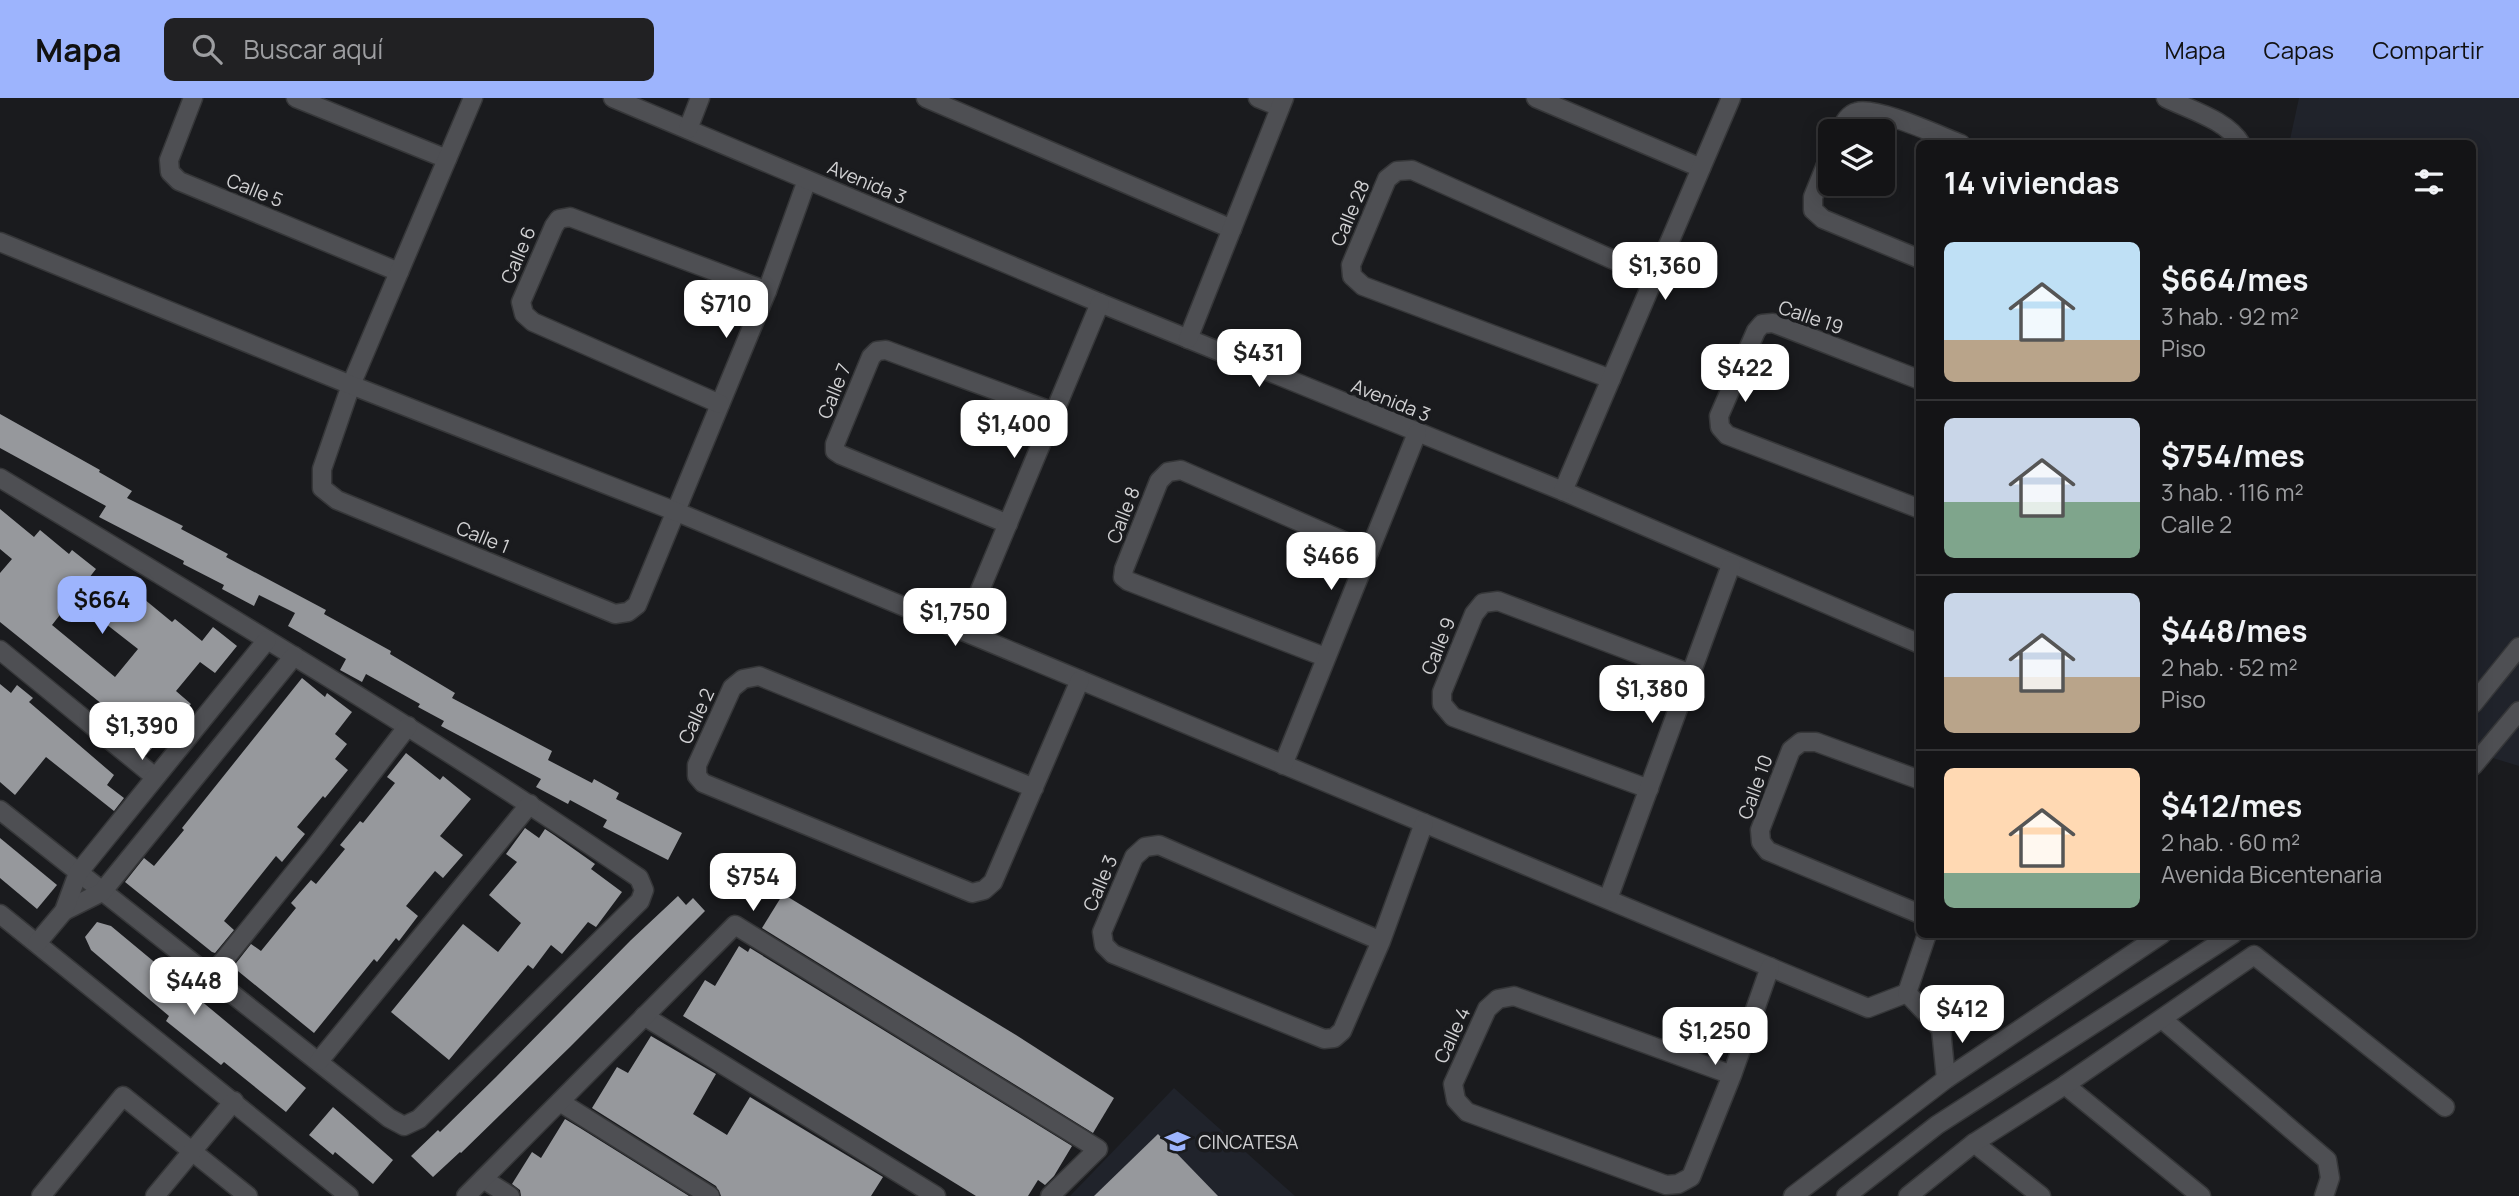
<!DOCTYPE html>
<html lang="es">
<head>
<meta charset="utf-8">
<style>
	body { margin:0; font-family:Manrope,sans-serif; background:#212123; color:#f1f3f6; height:100vh; display:flex; flex-direction:column; font-size:26px; white-space:nowrap }
	* { box-sizing:border-box; margin:0 }
	p { font-size:23px; color:#9d9ea1 }
	.icon { flex:none; width:38px; height:38px; fill:none; stroke:currentColor; stroke-width:2; stroke-linecap:round; stroke-linejoin:round }
	.map { position:relative; flex:1; overflow:hidden }
	.drawer { position:absolute; left:1916px; top:42px; width:560px; height:798px; display:flex; flex-direction:column; background:#141416; border-radius:10px; box-shadow:0 4px 18px #0003,0 0 0 2px #333335 }
	.drawer>* { flex:none }
	.fabs { position:absolute; left:1818px; top:21px; display:grid; gap:14px }
	.fabs a { display:grid; place-items:center; width:77px; height:77px; border-radius:10px; background:#141416; box-shadow:0 4px 18px #0003,0 0 0 2px #333335; font-size:35px }
	.price { position:absolute; translate:-50% -60px; padding:0 16px; border-radius:14px; background:#fff; color:#222; font-size:23px; line-height:46px; filter:drop-shadow(0 2px 4px #0008) }
	.price::after { content:''; position:absolute; left:50%; top:42px; width:21px; height:16px; margin-left:-10px; background:inherit; clip-path:polygon(0 0,100% 0,50% 100%) }
	.price.selected { background:#9db4fd; color:#111 }
	ul { padding:0; list-style:none }
	li { display:flex; align-items:center; gap:21px; height:175px; padding:0 28px }
	li+li { border-top:2px solid #333335 }
	li span { display:grid; place-items:center; flex:none; width:196px; height:140px; border-radius:10px; color:#555 }
	li>.icon { margin-inline-start:auto }
	span .icon { width:84px; height:84px; fill:#fffc; stroke-width:1 }
	li b { font-size:30px }
	h2 { display:flex; justify-content:space-between; align-items:center; height:84px; padding:0 28px; font-size:30px }
	header { display:flex; align-items:center; gap:42px; box-sizing:border-box; height:98px; padding:0 35px; background:#9db4fd; color:#111 }
	header strong { font-size:33px }
	nav { display:flex; gap:38px; margin-inline-start:auto; font-size:24px }
	.search { width:490px; height:63px; background:#212123; display:flex; align-items:center; gap:18px; box-sizing:border-box; padding:0 24px; border-radius:10px; color:#9d9ea1; font-size:26px }
	.map>svg:first-child { display:block }
</style>
</head>
<body>
<header>
<strong>Mapa</strong>
<div class="search"><svg class="icon" aria-label="search" viewBox="0 0 24 24"><circle cx="10" cy="10" r="6"/><path d="M15 15l6 6"/></svg>Buscar aquí</div>
<nav><a>Mapa</a><a>Capas</a><a>Compartir</a></nav>
</header>
<div class="map">
<svg width="2519" height="1098" viewBox="0 0 2519 1098">
	<rect width="100%" height="100%" fill="#1a1b1e"/>
	<g fill="#20232b">
		<path d="M2299,0H2519V668L2473,654V46H2289Z"/>
		<path d="M1174,990L1295,1098H1070Z"/>
	</g>
	<g fill="#96989c">
		<path d="M0,316L100,372L99,374L132,393L127,400L183,428L181,431L228,456L226,459L326,512L324,516L391,553L390,556L455,595L452,600L552,653L548,662L592,685L594,681L619,695L616,701L682,735L668,762L603,729L607,722L570,702L568,706L536,689L541,681L441,628L444,623L418,609L420,606L366,576L362,584L340,572L346,561L288,528L295,515L259,497L254,508L222,491L224,487L183,466L184,463L99,419L106,408L0,350Z"/>
		<path d="M0,411L34,439L40,432L69,456L72,452L96,471L52,527L115,579L138,551L106,526L133,492L172,524L175,521L202,543L213,529L237,548L215,575L200,564L176,593L191,606L146,657L121,635L128,627L0,524V475L12,461L0,451Z"/>
		<path d="M302,580L325,599L327,595L352,614L335,636L347,646L335,661L348,672L325,700L323,698L297,729L305,736L282,764L276,758L224,823L234,832L215,855L212,854L125,784L144,760L154,768L184,732L182,730Z"/>
		<path d="M0,586L11,595L17,587L33,600L29,604L114,677L107,687L124,700L114,713L46,659L15,697L0,684Z"/>
		<path d="M406,655L440,682L443,678L471,701L440,738L463,757L443,780L435,773L406,808L418,818L399,843L396,840L377,864L374,861L314,935L233,869L251,846L261,853L296,810L291,805L311,782L316,786L345,751L340,747L360,723L363,725L395,685L387,679Z"/>
		<path d="M525,730L539,740L545,731L554,737L595,766L591,771L622,794L596,829L588,824L562,856L551,847L533,871L528,867L449,962L391,914L463,826L498,854L521,825L489,797L517,764L506,756Z"/>
		<path d="M0,740L57,787L37,811L0,780Z"/>
		<path d="M783,796L1016,937L1114,1000L1093,1035L762,830Z"/>
		<path d="M678,798L686,807L693,800L705,813L571,948L461,1055L460,1054L433,1079L411,1058L438,1032L440,1034L496,979L631,842Z"/>
		<path d="M97,824L111,828L306,990L286,1014L224,964L221,967L166,923L169,918L91,852L85,839Z"/>
		<path d="M739,848L748,854L750,850L1072,1048L1054,1078L1045,1087L1038,1082L1028,1098H976L683,918L705,882L715,888Z"/>
		<path d="M651,938L716,976L693,1016L727,1037L750,999L883,1079L871,1098H721L716,1088L592,1010L617,969L628,975Z"/>
		<path d="M333,1009L393,1062L373,1086L335,1054L333,1057L309,1037Z"/>
		<path d="M565,1021L580,1030L689,1098H521L520,1092L512,1086L532,1054L541,1060Z"/>
		<path d="M1158,1036L1218,1098H1094Z"/>
	</g>
	<g fill="none" stroke-linecap="round" stroke-linejoin="round">
		<defs>
			<g id="street">
				<path d="M193,0L169,62L170,74L179,83L399,174"/>
				<path d="M296,0L447,61"/>
				<path d="M473,0L351,287L322,371V390L337,402L615,516L628,514L637,507L767,193L807,82"/>
				<path d="M613,0L1100,205L1563,393L1920,546"/>
				<path d="M926,0L1232,131"/>
				<path d="M1258,0L1280,9"/>
				<path d="M1536,0L1701,70"/>
				<path d="M2166,0C2190,12 2227,22 2241,46"/>
				<path d="M688,31L700,0"/>
				<path d="M1840,33C1844,25 1848,16 1857,14C1876,8 1940,38 1961,46"/>
				<path d="M1830,57L1813,99V112L1823,121L1920,161"/>
				<path d="M0,144L351,287L677,414L1868,910L1907,895"/>
				<path d="M1188,241L1284,0"/>
				<path d="M1611,281L1363,188L1352,178L1351,167L1387,81L1397,73L1412,72L1654,180"/>
				<path d="M1920,282L1773,225L1762,226L1756,233L1719,318L1720,329L1727,337L1920,411"/>
				<path d="M720,306L533,224L524,216L521,204L554,128L559,121L570,119L767,193"/>
				<path d="M0,380C215,510 431,638 639,780L644,792L640,803L419,1021L404,1028L389,1020L0,712"/>
				<path d="M1563,393L1731,0"/>
				<path d="M1008,426L841,357L835,353V346L871,259L877,253L886,252L1054,314"/>
				<path d="M963,533L1100,205"/>
				<path d="M0,552L155,679"/>
				<path d="M1325,559L1128,483L1123,479L1124,471L1159,383L1168,374L1181,372L1369,454"/>
				<path d="M2473,606L2519,549"/>
				<path d="M1283,667L1417,335"/>
				<path d="M2473,668L2519,613"/>
				<path d="M1920,682L1816,644H1801L1791,652L1760,732L1761,744L1768,753L1920,816"/>
				<path d="M1034,690L759,578L743,581L732,590L697,667V678L703,685L972,795L984,792L993,784L1080,582"/>
				<path d="M1649,691L1453,619L1442,606V594L1474,516L1483,505L1498,503L1691,576"/>
				<path d="M1608,801L1731,467"/>
				<path d="M64,813L102,794L294,558"/>
				<path d="M0,816L349,1098"/>
				<path d="M1381,843L1159,747L1145,749L1134,759L1102,834L1104,847L1113,856L1324,941L1334,940L1342,933L1381,843L1424,725"/>
				<path d="M37,845L64,813L78,775L267,542"/>
				<path d="M211,878L315,749L408,628"/>
				<path d="M1907,895L1941,931L1946,981"/>
				<path d="M1907,895L1927,836"/>
				<path d="M644,918L936,1098"/>
				<path d="M2162,921L2327,1062L2330,1080L2324,1098"/>
				<path d="M319,963L530,706"/>
				<path d="M1732,977L1514,898L1498,901L1487,911L1453,986L1456,1002L1467,1014L1666,1087L1678,1086L1691,1079L1732,977L1770,869"/>
				<path d="M2065,987L2201,1098"/>
				<path d="M560,1004L710,1098"/>
				<path d="M1974,1045L2041,1098"/>
				<path d="M483,1081L510,1098"/>
				<path d="M41,1098L123,998L248,1098"/>
				<path d="M155,1098L234,1003"/>
				<path d="M466,1098L735,827L1098,1051L1050,1098"/>
				<path d="M1793,1098L1946,981L2162,836"/>
				<path d="M1846,1098L1937,1027L2233,836"/>
				<path d="M1908,1098L1974,1045L2065,987L2254,857L2445,1009"/>
			</g>
		</defs>
		<use href="#street" stroke="#363739" stroke-width="21"/>
		<use href="#street" stroke="#4e4f53" stroke-width="18"/>
	</g>
	<defs>
		<symbol id="school-bare" viewBox="-9 -9 18 18"><path d="M0-5L7-2L0 1L-7-2ZM-4 1L0 2.5L4 1V4Q0 6-4 4Z" fill="#9db4fd" stroke="#1a1b1e" stroke-width="2.5" paint-order="stroke"/></symbol>
	</defs>
	<g fill-rule="evenodd">
		<use href="#school-bare" x="1160" y="1026" width="35" height="35"/>
	</g>
	<g text-anchor="middle" stroke-width="7" stroke-linejoin="round" paint-order="stroke">
		<g font-size="19" fill="#d1d1d3" stroke="#1a1b1e">
			<text transform="translate(867 84) rotate(23)" y="7">Avenida 3</text>
			<text transform="translate(255 92) rotate(22)" y="7">Calle 5</text>
			<text transform="translate(1350 115) rotate(-67)" y="7">Calle 28</text>
			<text transform="translate(518 157) rotate(-67)" y="7">Calle 6</text>
			<text transform="translate(1811 219) rotate(19)" y="7">Calle 19</text>
			<text transform="translate(834 293) rotate(-68)" y="7">Calle 7</text>
			<text transform="translate(1391 302) rotate(22)" y="7">Avenida 3</text>
			<text transform="translate(1123 417) rotate(-69)" y="7">Calle 8</text>
			<text transform="translate(483 439) rotate(22)" y="7">Calle 1</text>
			<text transform="translate(1438 548) rotate(-68)" y="7">Calle 9</text>
			<text transform="translate(696 618) rotate(-65)" y="7">Calle 2</text>
			<text transform="translate(1755 689) rotate(-70)" y="7">Calle 10</text>
			<text transform="translate(1100 785) rotate(-67)" y="7">Calle 3</text>
			<text transform="translate(1452 937) rotate(-65)" y="7">Calle 4</text>
		</g>
		<g font-size="19" fill="#d1d1d3" stroke="#1a1b1e" text-anchor="start">
			<text x="1198" y="1051">CINCATESA</text>
		</g>
	</g>
</svg>
<div class="fabs">
<a><svg class="icon" aria-label="layers" viewBox="0 0 24 24"><path d="M12 4l9 5-9 5-9-5zM3 14l9 5 9-5"/></svg></a>
</div>
<b class="price" style="left:1665px;top:204px">$1,360</b>
<b class="price" style="left:726px;top:242px">$710</b>
<b class="price" style="left:1259px;top:291px">$431</b>
<b class="price" style="left:1745px;top:306px">$422</b>
<b class="price" style="left:1014px;top:362px">$1,400</b>
<b class="price" style="left:1331px;top:494px">$466</b>
<b class="price selected" style="left:102px;top:538px">$664</b>
<b class="price" style="left:955px;top:550px">$1,750</b>
<b class="price" style="left:1652px;top:627px">$1,380</b>
<b class="price" style="left:142px;top:664px">$1,390</b>
<b class="price" style="left:753px;top:815px">$754</b>
<b class="price" style="left:194px;top:919px">$448</b>
<b class="price" style="left:1962px;top:947px">$412</b>
<b class="price" style="left:1715px;top:969px">$1,250</b>
<section class="drawer">
<h2>14 viviendas<svg class="icon" aria-label="filters" viewBox="0 0 24 24"><path d="M4 7h16M4 17h16"/><circle cx="9" cy="7" r="2"/><circle cx="15" cy="17" r="2"/></svg></h2>
<ul>
<li><span style="background:linear-gradient(#bfe0f5 70%,#b9a48a 0)"><svg class="icon" aria-label="home" viewBox="0 0 24 24"><path d="M3 11l9-7 9 7M6 9v11h12V9"/></svg></span><div><b>$664/mes</b><p>3 hab. · 92 m²</p><p>Piso</p></div></li>
<li><span style="background:linear-gradient(#c9d6e8 60%,#7fa58c 0)"><svg class="icon" aria-label="home" viewBox="0 0 24 24"><path d="M3 11l9-7 9 7M6 9v11h12V9"/></svg></span><div><b>$754/mes</b><p>3 hab. · 116 m²</p><p>Calle 2</p></div></li>
<li><span style="background:linear-gradient(#c9d6e8 60%,#b9a48a 0)"><svg class="icon" aria-label="home" viewBox="0 0 24 24"><path d="M3 11l9-7 9 7M6 9v11h12V9"/></svg></span><div><b>$448/mes</b><p>2 hab. · 52 m²</p><p>Piso</p></div></li>
<li><span style="background:linear-gradient(#ffd9b3 75%,#7fa58c 0)"><svg class="icon" aria-label="home" viewBox="0 0 24 24"><path d="M3 11l9-7 9 7M6 9v11h12V9"/></svg></span><div><b>$412/mes</b><p>2 hab. · 60 m²</p><p>Avenida Bicentenaria</p></div></li>
</ul>
</section>
</div>
</body>
</html>
